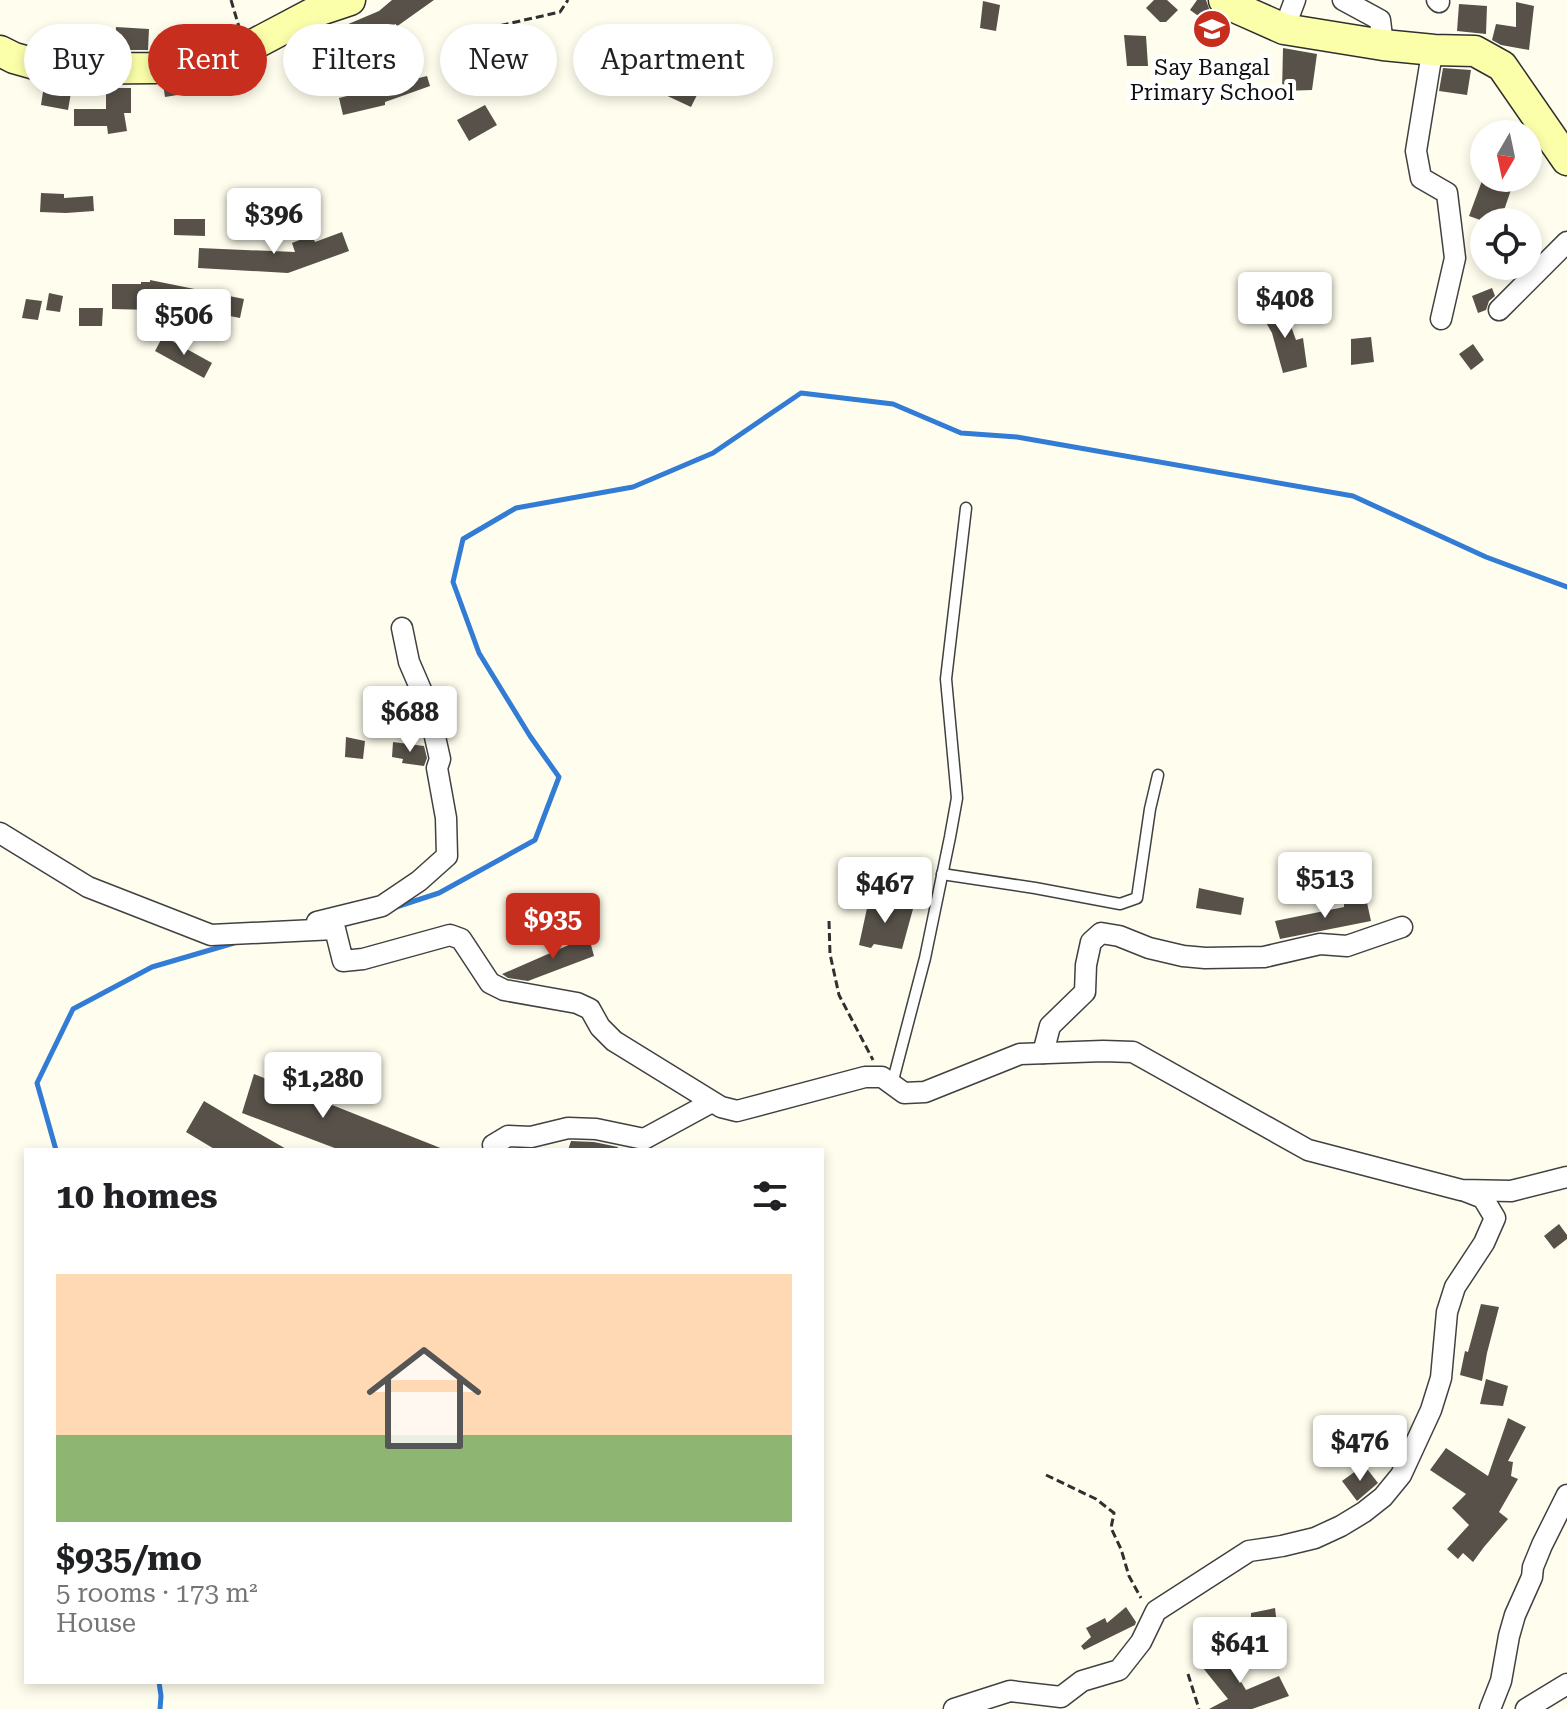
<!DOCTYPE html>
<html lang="en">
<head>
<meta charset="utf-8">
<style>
	body { margin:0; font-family:"Roboto Serif",serif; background:#f2f2f2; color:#202124; height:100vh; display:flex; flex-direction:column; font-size:30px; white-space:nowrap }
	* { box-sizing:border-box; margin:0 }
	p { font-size:26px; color:#757577 }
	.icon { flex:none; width:44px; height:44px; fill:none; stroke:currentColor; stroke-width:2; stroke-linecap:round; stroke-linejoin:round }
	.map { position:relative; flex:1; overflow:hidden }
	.sheet { position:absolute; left:24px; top:1148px; width:800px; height:536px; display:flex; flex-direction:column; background:#fff; border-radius:0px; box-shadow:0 4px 12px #0003 }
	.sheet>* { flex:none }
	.top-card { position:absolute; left:24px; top:24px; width:800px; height:72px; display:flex; gap:16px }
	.needle { width:52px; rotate:189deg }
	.buttons { position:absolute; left:1470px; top:120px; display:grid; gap:16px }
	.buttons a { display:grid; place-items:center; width:72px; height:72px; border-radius:50%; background:#fff; box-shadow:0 4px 12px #0003; font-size:40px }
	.price { position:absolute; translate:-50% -68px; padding:0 18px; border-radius:8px; background:#fff; color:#222; font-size:26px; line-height:52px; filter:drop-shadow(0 2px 4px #0008) }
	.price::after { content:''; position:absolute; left:50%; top:48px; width:24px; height:18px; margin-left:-12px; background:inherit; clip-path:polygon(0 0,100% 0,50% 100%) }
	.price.selected { background:#c72e1d; color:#fff }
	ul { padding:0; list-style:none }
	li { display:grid; align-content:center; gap:16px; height:424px; padding:0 32px }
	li+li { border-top:2px solid #e0e0e0 }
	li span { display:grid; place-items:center; height:248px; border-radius:0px; color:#555 }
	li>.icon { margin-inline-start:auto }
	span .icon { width:144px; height:144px; fill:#fffc; stroke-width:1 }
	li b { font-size:34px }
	h2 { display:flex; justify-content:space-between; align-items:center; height:96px; padding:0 32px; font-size:34px }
	.tag { padding:0 28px; border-radius:36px; background:#fff; box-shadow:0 4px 12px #0003; font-size:28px; line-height:72px }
	.tag.selected { background:#c72e1d; color:#fff }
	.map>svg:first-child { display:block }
</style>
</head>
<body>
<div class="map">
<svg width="1567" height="1709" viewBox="0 0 1567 1709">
	<rect width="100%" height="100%" fill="#fffeee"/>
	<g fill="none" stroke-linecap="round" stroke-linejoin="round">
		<g stroke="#327cd6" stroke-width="5">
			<path d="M396,907L439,893L535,840L559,777L530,736L479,653L453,582L463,539L516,508L633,487L713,453L801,393L893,404L961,433L1017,437L1353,496L1486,557L1567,587"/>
			<path d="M56,1150L37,1083L73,1009L152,967L234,943"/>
			<path d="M159,1682L161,1696L160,1709"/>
		</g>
	</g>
	<g fill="#575149">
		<path d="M392,0H434L396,27V24L354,43L346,25L379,11Z"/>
		<path d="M1154,0H1167L1178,10L1166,22H1160L1146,8Z"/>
		<path d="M1197,0H1206L1210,11L1204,20L1190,10Z"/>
		<path d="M983,1L1000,5L996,31L980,28Z"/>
		<path d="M1516,2L1534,6L1529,50L1501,45L1492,40L1496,24L1516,27Z"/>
		<path d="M1459,4L1487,6L1486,34L1457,31Z"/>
		<path d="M116,27L149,29L148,50H115Z"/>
		<path d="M1124,35L1146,36L1148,66H1127Z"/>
		<path d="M646,43L653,63L638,69L631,48Z"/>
		<path d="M1283,48L1317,54L1312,90L1282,91Z"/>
		<path d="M680,50L688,74L705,79L691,107L659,92L664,82L656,57Z"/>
		<path d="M247,66L250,77L225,82L222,72Z"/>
		<path d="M1443,68L1471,70L1467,95L1439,91Z"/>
		<path d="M418,74L419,78L427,76L430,86L385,102V105L343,115L339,98L395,84L394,82Z"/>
		<path d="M194,78L196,92L165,97L163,84Z"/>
		<path d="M44,85L72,87L68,110L41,105Z"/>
		<path d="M106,88H131V113H124L127,131L108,134L107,126H74V109H106Z"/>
		<path d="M485,105L497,125L469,141L457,120Z"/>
		<path d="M1483,178H1515L1500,222H1486L1469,216Z"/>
		<path d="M41,193L64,194V198L93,196L94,211L66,213L40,212Z"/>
		<path d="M174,219H205V236L174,235Z"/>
		<path d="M342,232L349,251L288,273L198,268L199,248L295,252L292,243L312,235L315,242Z"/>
		<path d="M150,280L244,299L240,318L179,306V308L171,307L169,331L151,330L153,310L112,309V284H141V282H150Z"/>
		<path d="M1492,288L1495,296L1489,301L1486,310L1478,313L1472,296Z"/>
		<path d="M49,293L63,296L60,312L46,310Z"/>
		<path d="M26,299L42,301L38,320L22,318Z"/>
		<path d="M1283,304L1296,340L1303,338L1307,367L1283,373L1272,333L1260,312Z"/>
		<path d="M79,308H103L102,326H79Z"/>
		<path d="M163,336L212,363L204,378L155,351Z"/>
		<path d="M1371,337L1374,362L1351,365V339Z"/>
		<path d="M1473,344L1484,360L1471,370L1459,354Z"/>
		<path d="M346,737L365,741L363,759L345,757Z"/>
		<path d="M393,742L424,746L427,758L424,766L402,763L403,759L392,757Z"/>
		<path d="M1199,888L1244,898L1241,915L1196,908Z"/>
		<path d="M1366,898L1371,921L1280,939L1275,921L1344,907V901Z"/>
		<path d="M869,899L913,909L902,949L874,944L871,948L859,945Z"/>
		<path d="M587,937L591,945L594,956L528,981L508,978L502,974Z"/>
		<path d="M254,1074L443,1149V1150H340L242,1113Z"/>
		<path d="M204,1101L246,1126L288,1150H216L186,1132Z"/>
		<path d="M571,1141L594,1142L618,1147L617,1150H568Z"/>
		<path d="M1559,1224L1567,1235V1239L1554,1249L1544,1236Z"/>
		<path d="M1481,1304L1499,1307L1487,1353L1482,1381L1460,1375L1465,1351L1468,1352Z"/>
		<path d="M1486,1379L1508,1386L1503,1406L1480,1404Z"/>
		<path d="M1508,1418L1526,1427L1508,1461L1513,1462L1511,1476L1518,1479L1499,1512L1508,1519L1484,1547L1473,1562L1463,1553L1458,1559L1447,1549L1469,1525L1452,1508L1466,1494L1430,1470L1446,1448L1488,1476Z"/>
		<path d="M1364,1465L1378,1483L1357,1501L1342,1481Z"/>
		<path d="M1126,1607L1136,1622L1135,1625L1084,1650L1081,1646L1091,1637L1086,1628L1105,1618L1107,1623Z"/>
		<path d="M1275,1608L1277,1625L1251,1628V1613Z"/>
		<path d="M1220,1648L1230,1661L1229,1662L1246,1690L1279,1676L1289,1696L1252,1709H1209L1228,1699L1199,1663Z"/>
	</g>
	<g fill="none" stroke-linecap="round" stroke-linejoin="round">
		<defs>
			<g id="lane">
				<path d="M942,874L1035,888L1120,904L1137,898L1150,809L1158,775"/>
				<path d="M892,1084L925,958L950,837L957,798L946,679L966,508"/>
			</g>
			<g id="street">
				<path d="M1343,0L1380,20L1383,45"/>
				<path d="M1437,0L1439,2"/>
				<path d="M1284,29L1295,0"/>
				<path d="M1434,50L1430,65L1416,151L1421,178L1447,193L1455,258L1441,319"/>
				<path d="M1499,310L1567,242"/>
				<path d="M0,833L88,887L211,935L335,929L343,961L363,959L450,935L461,939L490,983L504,990L577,1003L590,1009L600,1027L614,1041L721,1107L737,1111L865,1077H882L904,1093L925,1092L1020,1054L1103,1051L1133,1052L1308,1150L1461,1190L1511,1191L1567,1177"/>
				<path d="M317,922L382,906L419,881L447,856L446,818L437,768L440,759L428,706L409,662L402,628"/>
				<path d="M1043,1053L1050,1026L1085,992L1086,965L1091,942L1101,933L1119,936L1149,948L1183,956L1205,958L1264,957L1320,944L1347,946L1402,927"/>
				<path d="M493,1145L508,1136L531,1137L568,1128L596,1129L644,1139L712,1102"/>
				<path d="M954,1709L1010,1691L1061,1697L1082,1681L1119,1670L1141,1642L1156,1611L1249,1551L1282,1546L1315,1538L1341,1526L1364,1512L1383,1497L1401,1475L1431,1410L1441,1378L1447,1312L1455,1287L1484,1243L1495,1218L1483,1198L1465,1191"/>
				<path d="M1490,1709L1501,1681L1509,1636L1515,1615L1532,1577L1533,1567L1542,1545L1567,1495"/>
				<path d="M1526,1709L1567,1684"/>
			</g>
			<g id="secondary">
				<path d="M1224,0L1230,5L1284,29L1383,45L1434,50L1475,51L1502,66L1567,160"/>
				<path d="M0,51L14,58L53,69L154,68L247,48L317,11L350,0"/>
			</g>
		</defs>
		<use href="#lane" stroke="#414141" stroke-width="13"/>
		<use href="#street" stroke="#414141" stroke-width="23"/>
		<use href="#secondary" stroke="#303030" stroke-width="33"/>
		<g stroke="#303030" stroke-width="3" stroke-dasharray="8 4" stroke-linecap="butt">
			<path d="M231,0L239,27"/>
			<path d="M489,28L560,12L568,0"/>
			<path d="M829,921L830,954L839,995L873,1060"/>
			<path d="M1046,1475L1096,1499L1114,1513L1111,1528L1121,1549L1129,1576L1141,1598"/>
			<path d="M1188,1674L1199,1709"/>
		</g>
		<use href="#lane" stroke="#fff" stroke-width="10"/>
		<use href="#street" stroke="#fff" stroke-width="20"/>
		<use href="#secondary" stroke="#fcffa9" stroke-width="30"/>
	</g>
	<defs>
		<symbol id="school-disc" viewBox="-11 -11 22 22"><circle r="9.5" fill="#c72e1d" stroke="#fff"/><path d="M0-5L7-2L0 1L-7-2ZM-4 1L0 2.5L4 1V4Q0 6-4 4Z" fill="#fff"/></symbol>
	</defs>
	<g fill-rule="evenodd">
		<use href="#school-disc" x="1190" y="7" width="44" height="44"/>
	</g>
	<g text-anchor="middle" stroke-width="8" stroke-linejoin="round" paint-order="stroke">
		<g font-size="22" fill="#0e0e0e" stroke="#fff">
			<text x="1212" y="75">Say Bangal<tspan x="1212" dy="25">Primary School</tspan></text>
		</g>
	</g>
</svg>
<div class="buttons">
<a><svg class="needle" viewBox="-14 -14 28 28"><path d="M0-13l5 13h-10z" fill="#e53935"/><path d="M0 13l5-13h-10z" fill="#757577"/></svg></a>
<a><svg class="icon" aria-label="locate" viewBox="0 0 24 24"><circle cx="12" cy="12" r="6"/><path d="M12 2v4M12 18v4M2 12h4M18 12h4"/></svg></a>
</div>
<b class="price" style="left:274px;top:256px">$396</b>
<b class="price" style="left:1285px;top:340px">$408</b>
<b class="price" style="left:184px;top:357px">$506</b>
<b class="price" style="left:410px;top:754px">$688</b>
<b class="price" style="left:1325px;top:920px">$513</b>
<b class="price" style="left:885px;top:925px">$467</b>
<b class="price selected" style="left:553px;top:961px">$935</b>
<b class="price" style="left:323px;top:1120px">$1,280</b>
<b class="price" style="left:1360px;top:1483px">$476</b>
<b class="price" style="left:1240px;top:1685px">$641</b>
<div class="top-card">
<a class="tag">Buy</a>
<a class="tag selected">Rent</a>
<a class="tag">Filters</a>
<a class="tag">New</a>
<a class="tag">Apartment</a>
</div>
<section class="sheet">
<h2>10 homes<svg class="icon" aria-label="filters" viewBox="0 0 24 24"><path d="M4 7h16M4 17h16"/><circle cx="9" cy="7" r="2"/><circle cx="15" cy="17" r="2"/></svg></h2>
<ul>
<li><span style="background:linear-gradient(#ffd9b3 65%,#8fb573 0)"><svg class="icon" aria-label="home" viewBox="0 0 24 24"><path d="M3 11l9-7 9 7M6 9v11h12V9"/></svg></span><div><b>$935/mo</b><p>5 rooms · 173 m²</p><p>House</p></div></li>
</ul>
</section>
</div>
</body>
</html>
